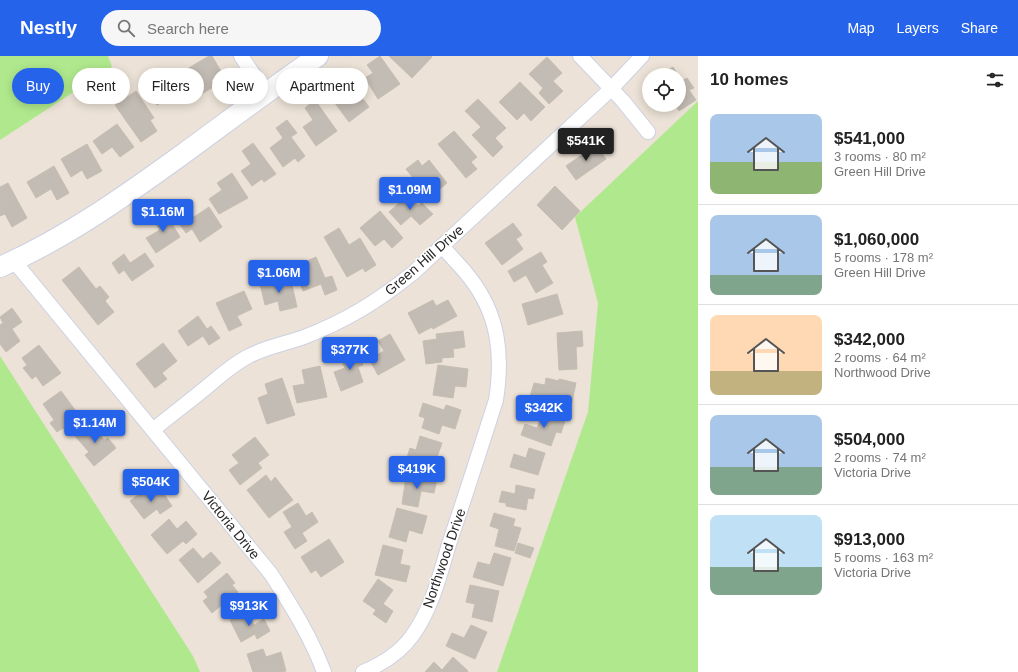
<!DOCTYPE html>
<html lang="en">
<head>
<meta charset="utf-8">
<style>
	body { margin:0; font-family:Arial,sans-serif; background:#f6f6f6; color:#222; height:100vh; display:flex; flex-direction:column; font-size:15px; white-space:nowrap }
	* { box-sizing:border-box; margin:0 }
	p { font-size:13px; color:#767676 }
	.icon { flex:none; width:22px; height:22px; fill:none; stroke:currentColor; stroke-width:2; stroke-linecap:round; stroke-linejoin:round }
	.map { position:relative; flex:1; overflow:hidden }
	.side { display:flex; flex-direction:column; background:#fff; width:320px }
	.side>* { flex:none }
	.top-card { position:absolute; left:12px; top:12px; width:380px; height:36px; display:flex; gap:8px }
	.fabs { position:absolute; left:642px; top:12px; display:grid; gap:8px }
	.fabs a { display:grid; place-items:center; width:44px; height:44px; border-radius:50%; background:#fff; box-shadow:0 2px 10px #0003; font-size:20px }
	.price { position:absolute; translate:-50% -34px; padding:0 9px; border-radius:4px; background:#2563eb; color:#fff; font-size:13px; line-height:26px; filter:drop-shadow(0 1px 2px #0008) }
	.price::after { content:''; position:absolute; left:50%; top:24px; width:12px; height:9px; margin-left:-6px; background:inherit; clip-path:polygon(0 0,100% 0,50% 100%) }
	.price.current { background:#222; color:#fff }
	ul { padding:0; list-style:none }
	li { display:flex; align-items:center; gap:12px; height:100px; padding:0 12px }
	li+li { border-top:1px solid #e0e0e0 }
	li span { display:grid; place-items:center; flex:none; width:112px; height:80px; border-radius:8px; color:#555 }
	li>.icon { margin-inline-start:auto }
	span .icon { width:48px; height:48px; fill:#fffc; stroke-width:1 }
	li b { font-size:17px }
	h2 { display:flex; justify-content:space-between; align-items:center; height:48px; padding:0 12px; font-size:17px }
	.tag { padding:0 14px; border-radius:18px; background:#fff; box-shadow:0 2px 10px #0003; font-size:14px; line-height:36px }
	.tag.current { background:#2563eb; color:#fff }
	header { display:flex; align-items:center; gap:24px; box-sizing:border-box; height:56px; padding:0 20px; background:#2563eb; color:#fff }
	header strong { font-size:19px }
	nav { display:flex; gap:22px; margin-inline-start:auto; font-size:14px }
	.search { width:280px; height:36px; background:#f6f6f6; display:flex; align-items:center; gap:10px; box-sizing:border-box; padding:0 14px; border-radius:22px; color:#767676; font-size:15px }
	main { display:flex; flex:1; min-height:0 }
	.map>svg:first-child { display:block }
</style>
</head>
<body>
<header>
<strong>Nestly</strong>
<div class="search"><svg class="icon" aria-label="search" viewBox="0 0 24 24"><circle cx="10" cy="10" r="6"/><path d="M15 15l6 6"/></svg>Search here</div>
<nav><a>Map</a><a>Layers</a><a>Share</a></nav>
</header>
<main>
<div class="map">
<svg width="698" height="616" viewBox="0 0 698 616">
	<rect width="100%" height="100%" fill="#ece2d7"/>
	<g fill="#b0e98d">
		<path d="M0,0H108L112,11L0,84Z"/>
		<path d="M698,45V616H497L588,356L598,247L575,161Z"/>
		<path d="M0,300L193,600L200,616H0Z"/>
	</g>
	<g fill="#c3bcb4" stroke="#c7beb1">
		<path d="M209,0H212L222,17L211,24L215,30L200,39L191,26L194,24L187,13Z"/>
		<path d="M380,0L400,28L378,43L365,22L373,17L367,9Z"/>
		<path d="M389,0H431L432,1L412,22Z"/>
		<path d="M547,1L562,17L553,25L563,35L549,48L539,37L543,32L529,18Z"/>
		<path d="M673,11L678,19H660Z"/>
		<path d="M178,17L191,41L179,47L175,39L157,49L148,33Z"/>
		<path d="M679,20L682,25L687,22L694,32L689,34L696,44L679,55L675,49H679Z"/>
		<path d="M349,24L369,51L349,66L329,39Z"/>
		<path d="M520,26L545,51L531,65L524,57L517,64L499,46Z"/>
		<path d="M136,35L154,62L150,64L157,75L141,86L115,49Z"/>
		<path d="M478,43L506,72L495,82L503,91L493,101L472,79L481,71L465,55Z"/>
		<path d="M315,44L337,75L316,90L303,71L313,64L305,52Z"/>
		<path d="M287,64L297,77L291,81L305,100L298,106L295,102L283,111L270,92L283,82L276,72Z"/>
		<path d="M117,68L134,91L120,101L112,91L102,98L93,85Z"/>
		<path d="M454,75L477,101L471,106L477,113L466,122L438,88Z"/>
		<path d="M253,87L276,118L264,126L262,123L252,130L241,115L251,108L242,95Z"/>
		<path d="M87,88L102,115L87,123L82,114L71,121L61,103Z"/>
		<path d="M596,89L606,103L576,124L566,110Z"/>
		<path d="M418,104L422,110L429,104L447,127L429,142L406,113Z"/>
		<path d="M54,110L69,137L57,144L51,133L36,142L27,126Z"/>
		<path d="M232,117L248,142L219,158L209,143L222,134L217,127Z"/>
		<path d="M8,127L27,162L12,171L5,158L0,160V131Z"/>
		<path d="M555,130L580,155L562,174L537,149Z"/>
		<path d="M408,139L418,150L422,147L433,158L420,169L411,160L401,169L389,156Z"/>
		<path d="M209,151L222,171L200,186L192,173L186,177L175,162L188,153L194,161Z"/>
		<path d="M164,155L180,181L156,197L146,182L160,174L152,162Z"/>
		<path d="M380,155L403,182L392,192L384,183L375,190L360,172Z"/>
		<path d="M513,167L522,179L516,183L523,193L502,209L485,187Z"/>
		<path d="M339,172L349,189L360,182L376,209L365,216L363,212L347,221L324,181Z"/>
		<path d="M541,196L547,206L542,209L553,227L536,237L526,219L514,226L508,215Z"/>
		<path d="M145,197L154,210L132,225L124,214L119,218L112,207L124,198L130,207Z"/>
		<path d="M316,201L325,222L332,220L337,234L325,239L321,228L303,235L293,211Z"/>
		<path d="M79,211L96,233L100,230L109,241L105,245L114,256L98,269L62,224Z"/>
		<path d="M282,222L285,231L292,229L297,251L280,255L278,245L265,249L260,228Z"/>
		<path d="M244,235L252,253L237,260L242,269L229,275L216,247Z"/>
		<path d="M557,238L563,258L528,269L522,248Z"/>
		<path d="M433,244L436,250L448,244L457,260L433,273L432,271L419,278L408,257Z"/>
		<path d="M12,252L22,266L12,273L20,285L6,296L0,288V269L3,267L0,261Z"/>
		<path d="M198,260L207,273L211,270L220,282L209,289L203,280L188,290L178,275Z"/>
		<path d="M463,275L465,291L453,293L454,301L442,302V306L426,308L423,285L437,283L436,278Z"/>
		<path d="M582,275L583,290L576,291L577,313L559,314L557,277Z"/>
		<path d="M390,278L405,304L378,319L369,303L384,295L378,285Z"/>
		<path d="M163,287L177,305L162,317L167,323L155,332L136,308Z"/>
		<path d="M39,289L61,317L43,330L36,320L32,323L23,312L27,309L22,302Z"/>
		<path d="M357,294L363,309L358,311L363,326L341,335L334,316L345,312L340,301Z"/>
		<path d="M438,309L468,313L466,331L455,330L453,342L433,339Z"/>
		<path d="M320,310L327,341L297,347L293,330L305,328L302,314Z"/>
		<path d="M282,322L295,359L267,368L258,342L268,338L265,328Z"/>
		<path d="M546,322L559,325V323L576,327L571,350L556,347L555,351L529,344L534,327L545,329Z"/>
		<path d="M61,335L84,366L67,378L63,372L57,376L50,367L54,364L43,348Z"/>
		<path d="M423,347L444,354L446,349L461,354L455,373L442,369L439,378L422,372L425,362L419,360Z"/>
		<path d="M543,356L565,365L561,377L556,376L551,390L521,379L525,368L537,372Z"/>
		<path d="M91,367L104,384L108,382L116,392L94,410L85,399L89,396L75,380Z"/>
		<path d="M420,380L442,387L436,404L444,407L440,419L405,408L410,392L416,394Z"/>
		<path d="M255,381L269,399L258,407L262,412L240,429L229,414L239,407L232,399Z"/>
		<path d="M529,392L545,397L538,419L510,411L514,398L526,402Z"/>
		<path d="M266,419L271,426L275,421L293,444L269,462L247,434Z"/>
		<path d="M423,420L437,423L434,437L421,435L418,451L402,448L406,421L422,424Z"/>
		<path d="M516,429L535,433L533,443L528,442L526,454L506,450V447L499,446L502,435L515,438Z"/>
		<path d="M146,433L152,441L161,434L172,450L160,458L157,453L144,463L130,445Z"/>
		<path d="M298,447L306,460L312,456L318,466L302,477L307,485L295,493L284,476L292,471L283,456Z"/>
		<path d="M397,452L427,460L422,478L409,474L406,486L389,481Z"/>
		<path d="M494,457L515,463L513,470L521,472L514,495L495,490L499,473L490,470Z"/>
		<path d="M169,463L177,473L186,465L197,478L186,488L183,485L167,498L151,479Z"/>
		<path d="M329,483L344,506L321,521L316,514L311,517L301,501Z"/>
		<path d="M518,487L534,492L530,502L515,497Z"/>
		<path d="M383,489L403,494L400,508L410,510L406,526L375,519Z"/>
		<path d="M193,492L203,503L211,496L221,507L198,527L179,504Z"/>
		<path d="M494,497L511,502L503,530L473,521L478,506L490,509Z"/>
		<path d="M227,517L235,527L232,529L238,536L212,557L203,545L208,541L204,536Z"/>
		<path d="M378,523L393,534L383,548L393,555L386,567L373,558L376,554L363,545Z"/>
		<path d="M470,529L499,535L492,566L472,561L475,548L466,546Z"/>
		<path d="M246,555L254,569L264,563L270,575L257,583L255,578L241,586L230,564Z"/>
		<path d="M471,569L487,576L475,603L446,590L452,577L464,582Z"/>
		<path d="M263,593L266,601L281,596L286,615L282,616H253L247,598Z"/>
		<path d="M453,601L468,615L467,616H425L434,606L442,614Z"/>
	</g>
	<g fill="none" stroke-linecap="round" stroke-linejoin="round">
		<defs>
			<g id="street">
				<path d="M241,0L266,37"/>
				<path d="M580,0L623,45L648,76"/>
				<path d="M14,205L271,518C292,551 310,579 324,616"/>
				<path d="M153,374C171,359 190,345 208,330C220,320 232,309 247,301C265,291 285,288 304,281C346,265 378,245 413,217L611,33L642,0"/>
				<path d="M363,616C382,608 400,597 412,580C432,553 440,518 450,485C466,438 481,391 496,344C503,300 499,259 470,222C462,211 451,201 442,190"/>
			</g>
			<path id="secondary" d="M0,211C66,182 125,140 183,98C228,65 272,32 318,0"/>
		</defs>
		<use href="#street" stroke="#ccd1e3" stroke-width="16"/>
		<use href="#secondary" stroke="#ccd1e3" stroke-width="22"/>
		<use href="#street" stroke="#fff" stroke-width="14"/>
		<use href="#secondary" stroke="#fff" stroke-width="20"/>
	</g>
	<g text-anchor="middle" stroke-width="3" stroke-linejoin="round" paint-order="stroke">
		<g font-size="14" fill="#282828" stroke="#fff">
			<text transform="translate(424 204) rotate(-41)" y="5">Green Hill Drive</text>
			<text transform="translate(231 469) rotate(51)" y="5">Victoria Drive</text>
			<text transform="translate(444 502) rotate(-71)" y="5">Northwood Drive</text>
		</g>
	</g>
</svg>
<div class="fabs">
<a><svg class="icon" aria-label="locate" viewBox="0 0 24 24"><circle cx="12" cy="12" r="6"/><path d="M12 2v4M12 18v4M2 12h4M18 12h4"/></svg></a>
</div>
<b class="price current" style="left:586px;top:106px">$541K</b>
<b class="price" style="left:410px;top:155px">$1.09M</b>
<b class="price" style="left:163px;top:177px">$1.16M</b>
<b class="price" style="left:279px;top:238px">$1.06M</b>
<b class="price" style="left:350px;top:315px">$377K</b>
<b class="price" style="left:544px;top:373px">$342K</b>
<b class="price" style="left:95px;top:388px">$1.14M</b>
<b class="price" style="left:417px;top:434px">$419K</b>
<b class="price" style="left:151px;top:447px">$504K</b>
<b class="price" style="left:249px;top:571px">$913K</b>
<div class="top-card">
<a class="tag current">Buy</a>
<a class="tag">Rent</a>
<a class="tag">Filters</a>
<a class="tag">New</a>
<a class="tag">Apartment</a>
</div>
</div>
<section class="side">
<h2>10 homes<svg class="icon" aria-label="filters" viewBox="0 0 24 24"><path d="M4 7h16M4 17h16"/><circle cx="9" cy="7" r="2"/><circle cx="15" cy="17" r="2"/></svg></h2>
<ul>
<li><span style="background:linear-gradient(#a9c7e8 60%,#8fb573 0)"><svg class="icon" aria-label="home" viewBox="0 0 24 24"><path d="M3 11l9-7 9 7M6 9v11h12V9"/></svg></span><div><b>$541,000</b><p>3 rooms · 80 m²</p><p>Green Hill Drive</p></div></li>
<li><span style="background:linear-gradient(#a9c7e8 75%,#7fa58c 0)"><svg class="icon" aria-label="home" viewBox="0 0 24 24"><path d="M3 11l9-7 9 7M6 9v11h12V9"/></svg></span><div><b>$1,060,000</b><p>5 rooms · 178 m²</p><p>Green Hill Drive</p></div></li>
<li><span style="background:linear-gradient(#ffd9b3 70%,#c2b280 0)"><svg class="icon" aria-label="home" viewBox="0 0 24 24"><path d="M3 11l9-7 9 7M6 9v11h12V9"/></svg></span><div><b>$342,000</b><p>2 rooms · 64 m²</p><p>Northwood Drive</p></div></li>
<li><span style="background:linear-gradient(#a9c7e8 65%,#7fa58c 0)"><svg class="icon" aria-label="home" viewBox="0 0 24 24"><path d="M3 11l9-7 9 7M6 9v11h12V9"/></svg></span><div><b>$504,000</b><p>2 rooms · 74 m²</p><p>Victoria Drive</p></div></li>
<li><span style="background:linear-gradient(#bfe0f5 65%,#7fa58c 0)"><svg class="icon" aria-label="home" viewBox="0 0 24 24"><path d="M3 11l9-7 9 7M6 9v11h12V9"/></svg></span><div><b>$913,000</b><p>5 rooms · 163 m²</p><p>Victoria Drive</p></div></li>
</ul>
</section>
</main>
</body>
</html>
